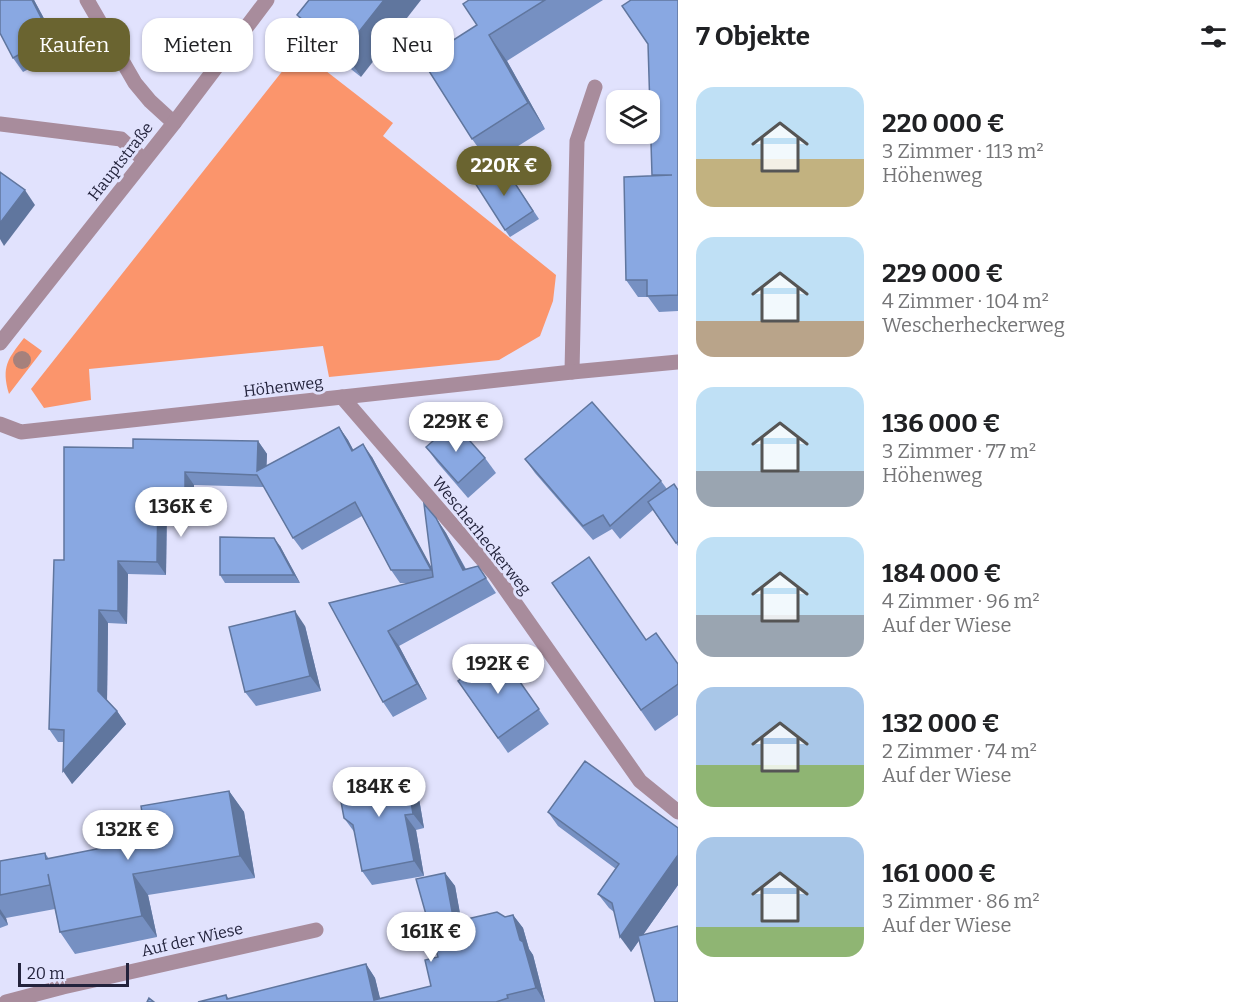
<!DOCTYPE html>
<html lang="de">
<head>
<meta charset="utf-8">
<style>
	body { margin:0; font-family:Bitter,serif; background:#f6f6f6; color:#202124; height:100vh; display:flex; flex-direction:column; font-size:22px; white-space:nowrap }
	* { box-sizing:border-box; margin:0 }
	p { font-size:20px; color:#757577 }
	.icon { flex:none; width:33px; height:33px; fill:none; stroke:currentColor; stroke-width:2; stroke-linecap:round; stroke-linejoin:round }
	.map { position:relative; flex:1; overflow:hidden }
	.panel { display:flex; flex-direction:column; background:#fff; width:570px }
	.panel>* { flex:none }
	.hud { position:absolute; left:18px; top:18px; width:570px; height:54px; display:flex; gap:12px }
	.fabs { position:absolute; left:606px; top:90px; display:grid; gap:12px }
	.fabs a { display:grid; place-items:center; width:54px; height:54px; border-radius:12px; background:#fff; box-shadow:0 2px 4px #0004; font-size:30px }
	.scale { position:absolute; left:18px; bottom:15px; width:111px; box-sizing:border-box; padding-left:6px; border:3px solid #23233c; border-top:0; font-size:16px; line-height:21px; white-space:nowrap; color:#23233c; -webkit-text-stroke:4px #e1e2fd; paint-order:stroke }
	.price { position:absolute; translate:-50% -51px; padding:0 14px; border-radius:21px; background:#fff; color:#222; font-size:20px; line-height:39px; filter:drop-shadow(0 2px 3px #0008) }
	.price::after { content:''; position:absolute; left:50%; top:36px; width:18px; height:14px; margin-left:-9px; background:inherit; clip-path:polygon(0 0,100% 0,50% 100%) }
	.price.active { background:#6a6430; color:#fff }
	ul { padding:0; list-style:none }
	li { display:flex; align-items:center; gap:18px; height:150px; padding:0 18px }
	li span { display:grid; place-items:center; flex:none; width:168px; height:120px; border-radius:18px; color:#555 }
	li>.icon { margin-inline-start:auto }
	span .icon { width:72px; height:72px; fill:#fffc; stroke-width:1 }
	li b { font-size:26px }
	h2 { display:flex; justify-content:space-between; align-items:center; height:72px; padding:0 18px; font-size:26px }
	.chip { padding:0 21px; border-radius:18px; background:#fff; box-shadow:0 2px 4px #0004; font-size:21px; line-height:54px }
	.chip.active { background:#6a6430; color:#fff }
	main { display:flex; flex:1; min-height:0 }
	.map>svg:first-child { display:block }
</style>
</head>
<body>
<main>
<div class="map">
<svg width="678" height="1002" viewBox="0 0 678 1002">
	<rect width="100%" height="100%" fill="#e1e2fd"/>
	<g fill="#fb956c">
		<path d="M299,50L393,123L383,136L556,275L553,301L540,336L499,360L329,377L323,346L89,369L91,400L44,408L31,389Z"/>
		<path d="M24,338L42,351L9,394C1,366 8,359 24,338Z"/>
	</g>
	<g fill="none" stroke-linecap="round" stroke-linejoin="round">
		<g stroke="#a88c9c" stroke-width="15">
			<path d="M87,0L135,83L150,101L174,123"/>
			<path d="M0,124L121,139L144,160"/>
			<path d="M0,343L174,123L267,0"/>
			<path d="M572,372L577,141L595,87"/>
			<path d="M342,397L494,573L640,781L678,812"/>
			<path d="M0,424L21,432L572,372L678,362"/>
			<path d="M6,1002L63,987L316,930"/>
		</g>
	</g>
	<circle fill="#a6817c" cx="22" cy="360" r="9"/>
	<g fill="#7690c2">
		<path d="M0,0H34L62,52L23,72L13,58Z"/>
		<path d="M309,0L361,77L314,40L297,15Z"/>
		<path d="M469,0H603L507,61L545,129L490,164L472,139L477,25Z"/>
		<path d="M678,0V311L659,312L648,297H638L626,280L652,176Z"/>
		<path d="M503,165L539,219L510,237L505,230Z"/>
		<path d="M339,427L348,440L353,450L372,457L432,569L436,518L446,533L466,569L478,566L496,593L399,646L427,699L393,717L383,702L329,603L410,583H400L391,570L362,516L302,550L293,538L264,487L194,485V503H167L166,575L128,574L127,624L108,623L107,700L117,711L126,724L72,784L64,742H58L49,729L64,560L133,448L258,441L267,454L266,466Z"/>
		<path d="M426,447L485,458L496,473L468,498L437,462Z"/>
		<path d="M525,459L661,481L667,489L678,490V546L653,510L620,539L612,529L593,540L535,473Z"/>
		<path d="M280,546L300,583H225L220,575Z"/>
		<path d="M552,583L646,640L678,664V715L655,731Z"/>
		<path d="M305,626L321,691L256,706L245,692Z"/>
		<path d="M499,652L549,724L508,753L458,681Z"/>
		<path d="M379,777L417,787L424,828L416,830L424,876L372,885L362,871L355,833L344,818Z"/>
		<path d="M229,791L244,812L255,878L148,895L157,937L75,954L60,932L55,909L6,918L8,925L0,928V861L45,853L49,859L127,843L143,818Z"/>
		<path d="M548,812L678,828V885L631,952L614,912L609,908L598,894L616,869L558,826Z"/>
		<path d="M445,873L455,886L461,920L505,917L513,915L523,928L529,949L533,955L545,1002H198L226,995L229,999L366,964L375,978L380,999L431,986L438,957Z"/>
	</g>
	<g fill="#60769e">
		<path d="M32,0H34L62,52L51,37Z"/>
		<path d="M384,0H421L361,77L343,52Z"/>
		<path d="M489,35L507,61L545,129L528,103Z"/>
		<path d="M25,190L35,205L4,246L0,239V223Z"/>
		<path d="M339,427L348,440L361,464L352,451Z"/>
		<path d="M258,441L267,454L266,484L257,471Z"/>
		<path d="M363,444L372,457L440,583L431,570Z"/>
		<path d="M185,472L194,485V503L185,490Z"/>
		<path d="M158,490L167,503L166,575L157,562Z"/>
		<path d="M436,518L446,533L474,585L463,570Z"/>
		<path d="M274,538L280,546L300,583L294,575Z"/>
		<path d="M118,561L128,574L127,624L118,611Z"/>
		<path d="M99,610L108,623L107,703L98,691Z"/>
		<path d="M295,611L305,626L321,691L310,676Z"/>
		<path d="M388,631L399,646L427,699L417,684Z"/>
		<path d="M117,711L126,724L72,784L63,771Z"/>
		<path d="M406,772L417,787L424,828L413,814Z"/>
		<path d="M229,791L244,812L255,878L240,856Z"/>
		<path d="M405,815L416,830L424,876L414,861Z"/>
		<path d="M678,855V885L631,952L620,937Z"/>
		<path d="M445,873L455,886L464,935L454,922Z"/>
		<path d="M133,874L148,895L157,937L142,916Z"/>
		<path d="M0,909L6,918L8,925L0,914Z"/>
		<path d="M513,915L523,928L529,949L533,955L545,1002L536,988L520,940Z"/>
		<path d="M366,964L375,978L381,1002L374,1000Z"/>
	</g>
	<g fill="#89a8e2" stroke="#60769e" stroke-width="1.5">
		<path d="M0,0H32L51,37L13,58L0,33Z"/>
		<path d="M309,0H384L343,52L297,15Z"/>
		<path d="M469,0H545L489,35L528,103L472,139L422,60L477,25L463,4Z"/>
		<path d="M631,0H678V295L647,296V280H626L624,177L672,175H652L648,44L622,6Z"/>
		<path d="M503,165L533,211L505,230L475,183Z"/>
		<path d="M0,172L25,190L0,223Z"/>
		<path d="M592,402L661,481L610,526L603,515L583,526L525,459Z"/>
		<path d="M454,423L485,458L458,483L426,447Z"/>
		<path d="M339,427L352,451L363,444L431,570H391L355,502L293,538L257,475L185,472V490H158L157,562L118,561V611L99,610L98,691L117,711L63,771L64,730L49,729L54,560H64V447L133,448V439L258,441L257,471Z"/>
		<path d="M674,484L678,490V542L676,543L648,502Z"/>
		<path d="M424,504L436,518L463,570L478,566L486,578L388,631L417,684L383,702L329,603L433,577Z"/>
		<path d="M220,537L274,538L294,575H220Z"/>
		<path d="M589,557L646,640L656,633L678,664V684L641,710L552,583Z"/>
		<path d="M295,611L310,676L245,692L229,627Z"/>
		<path d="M499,652L539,709L498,738L458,681Z"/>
		<path d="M585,761L678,828V855L620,937L612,903L598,894L619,864L548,812Z"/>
		<path d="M406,772L413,814L405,815L414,861L362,871L353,825L344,818L337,780L374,773L379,777Z"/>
		<path d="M229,791L240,856L133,874L142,916L60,932L48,874L50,885L0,895V861L45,853L46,859L127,843L124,821L143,818L141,806Z"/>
		<path d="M445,873L454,922L497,912L505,917L513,915L520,940L523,942L536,988L507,995L508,998L496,1002H198L226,995L227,999L366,964L374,1000L431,986L425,960L438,957L416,879Z"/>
		<path d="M678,926V1002H655L638,936Z"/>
		<path d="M149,998L154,1002H147Z"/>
	</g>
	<g text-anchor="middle" stroke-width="6" stroke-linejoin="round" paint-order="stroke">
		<g font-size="16" fill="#23233c" stroke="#e1e2fd">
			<text transform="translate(120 161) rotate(-52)" y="6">Hauptstraße</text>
			<text transform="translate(283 386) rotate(-7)" y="6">Höhenweg</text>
			<text transform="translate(482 535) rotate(51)" y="6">Wescherheckerweg</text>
			<text transform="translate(192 939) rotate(-13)" y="6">Auf der Wiese</text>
		</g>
	</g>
</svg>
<div class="fabs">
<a><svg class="icon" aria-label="layers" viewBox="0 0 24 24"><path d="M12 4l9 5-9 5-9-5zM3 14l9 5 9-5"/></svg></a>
</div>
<div class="scale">20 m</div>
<b class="price active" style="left:504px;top:197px">220K €</b>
<b class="price" style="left:456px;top:453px">229K €</b>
<b class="price" style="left:181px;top:538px">136K €</b>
<b class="price" style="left:498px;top:695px">192K €</b>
<b class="price" style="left:379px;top:818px">184K €</b>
<b class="price" style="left:128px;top:861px">132K €</b>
<b class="price" style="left:431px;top:963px">161K €</b>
<div class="hud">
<a class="chip active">Kaufen</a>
<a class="chip">Mieten</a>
<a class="chip">Filter</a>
<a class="chip">Neu</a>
</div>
</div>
<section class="panel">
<h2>7 Objekte<svg class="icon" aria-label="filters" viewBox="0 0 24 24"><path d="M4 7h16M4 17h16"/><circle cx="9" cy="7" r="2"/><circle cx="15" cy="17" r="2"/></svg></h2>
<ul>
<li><span style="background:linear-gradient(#bfe0f5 60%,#c2b280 0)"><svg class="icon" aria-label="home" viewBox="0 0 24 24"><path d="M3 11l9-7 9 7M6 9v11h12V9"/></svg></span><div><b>220 000 €</b><p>3 Zimmer · 113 m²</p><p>Höhenweg</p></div></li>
<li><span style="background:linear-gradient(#bfe0f5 70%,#b9a48a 0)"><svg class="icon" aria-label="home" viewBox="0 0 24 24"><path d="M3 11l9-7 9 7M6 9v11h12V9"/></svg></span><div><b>229 000 €</b><p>4 Zimmer · 104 m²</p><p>Wescherheckerweg</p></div></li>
<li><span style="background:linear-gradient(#bfe0f5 70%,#9aa5b1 0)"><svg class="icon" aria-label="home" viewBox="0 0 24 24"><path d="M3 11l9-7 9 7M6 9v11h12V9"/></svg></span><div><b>136 000 €</b><p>3 Zimmer · 77 m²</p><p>Höhenweg</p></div></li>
<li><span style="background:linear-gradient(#bfe0f5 65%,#9aa5b1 0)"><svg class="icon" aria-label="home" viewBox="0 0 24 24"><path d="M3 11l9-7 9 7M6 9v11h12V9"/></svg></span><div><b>184 000 €</b><p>4 Zimmer · 96 m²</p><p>Auf der Wiese</p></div></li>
<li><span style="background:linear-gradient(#a9c7e8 65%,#8fb573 0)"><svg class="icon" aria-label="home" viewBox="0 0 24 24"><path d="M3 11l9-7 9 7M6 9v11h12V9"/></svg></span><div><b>132 000 €</b><p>2 Zimmer · 74 m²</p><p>Auf der Wiese</p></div></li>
<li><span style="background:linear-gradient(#a9c7e8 75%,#8fb573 0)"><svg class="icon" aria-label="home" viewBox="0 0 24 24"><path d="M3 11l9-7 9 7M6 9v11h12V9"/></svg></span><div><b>161 000 €</b><p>3 Zimmer · 86 m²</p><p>Auf der Wiese</p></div></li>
</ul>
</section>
</main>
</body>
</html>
